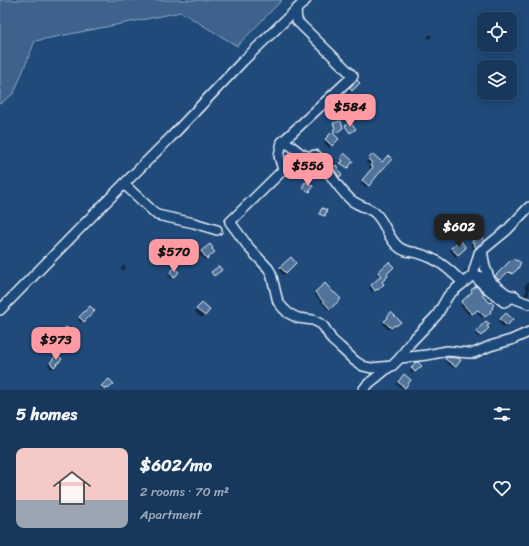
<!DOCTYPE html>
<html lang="en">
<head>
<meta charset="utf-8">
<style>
	body { margin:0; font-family:Sriracha,sans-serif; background:#244365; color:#f1f3f6; height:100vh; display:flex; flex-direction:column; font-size:15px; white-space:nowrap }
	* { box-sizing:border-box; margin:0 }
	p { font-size:13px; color:#9eacbb }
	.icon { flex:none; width:22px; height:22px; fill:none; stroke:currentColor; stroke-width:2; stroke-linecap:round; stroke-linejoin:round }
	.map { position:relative; height:390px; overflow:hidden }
	.side { display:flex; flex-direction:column; background:#17385c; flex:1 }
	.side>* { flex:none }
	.controls { position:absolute; left:477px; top:12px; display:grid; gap:8px }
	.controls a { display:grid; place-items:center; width:40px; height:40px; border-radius:8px; background:#17385c; box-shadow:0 2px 10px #0003,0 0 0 1px #365272; font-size:20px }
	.price { position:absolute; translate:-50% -34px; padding:0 9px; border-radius:8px; background:#ff9aa2; color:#111; font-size:13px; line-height:26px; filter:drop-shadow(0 1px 2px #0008) }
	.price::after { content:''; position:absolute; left:50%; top:24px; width:12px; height:9px; margin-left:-6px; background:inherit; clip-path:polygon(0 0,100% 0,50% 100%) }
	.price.on { background:#222; color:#fff }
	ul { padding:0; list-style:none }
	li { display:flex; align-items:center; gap:12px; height:100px; padding:0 16px }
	li span { display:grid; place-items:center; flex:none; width:112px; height:80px; border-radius:8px; color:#555 }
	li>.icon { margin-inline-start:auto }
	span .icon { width:48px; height:48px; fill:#fffc; stroke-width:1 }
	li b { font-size:17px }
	h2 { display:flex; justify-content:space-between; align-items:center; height:48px; padding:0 16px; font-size:17px }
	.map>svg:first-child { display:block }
</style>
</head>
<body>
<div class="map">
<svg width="529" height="390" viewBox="0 0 529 390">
	<rect width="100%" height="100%" fill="#1f4a7a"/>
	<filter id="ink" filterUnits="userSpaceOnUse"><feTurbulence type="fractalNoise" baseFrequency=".025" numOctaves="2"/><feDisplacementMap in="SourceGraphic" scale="8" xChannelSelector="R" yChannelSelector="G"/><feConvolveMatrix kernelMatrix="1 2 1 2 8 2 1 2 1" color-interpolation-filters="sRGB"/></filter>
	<g filter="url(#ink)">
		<path fill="#3c628c" stroke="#92aac2" d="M0,0H282L237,46L181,12L35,41L14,93L0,104Z"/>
		<g fill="#0007">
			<path d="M430,34L432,36L429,39L427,38Z"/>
			<path d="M357,82L359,83L349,93L347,91Z"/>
			<path d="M337,101H345L337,106L335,103Z"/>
			<path d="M332,133L338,139L329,148L324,142Z"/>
			<path d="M344,155L352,161L347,168L340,164L343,162L340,159Z"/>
			<path d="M373,155L382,164L391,159L366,187L361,183L371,170L369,168L370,166L366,162Z"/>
			<path d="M315,165L322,175L319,177L310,169Z"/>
			<path d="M333,168L341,175L336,178L331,171Z"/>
			<path d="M460,242L463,250L455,257L450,250Z"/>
			<path d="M473,242L481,243L473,249L470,244Z"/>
			<path d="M210,245L212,255L205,260L199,254Z"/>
			<path d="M291,259L295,263L283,275L279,270Z"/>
			<path d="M513,260L517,268L510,275H509L515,269L513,268L507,274L505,273L496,282L494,279Z"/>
			<path d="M389,263L385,274L381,282L383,284L375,291L374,290L372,292L369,288L380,278L377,275Z"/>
			<path d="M124,265L126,267L123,271L120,269Z"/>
			<path d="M467,268L465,272L462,275L461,274Z"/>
			<path d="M174,270L178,273L172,279L168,276Z"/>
			<path d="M529,282V295L526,298L522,297L527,291L524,286Z"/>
			<path d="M325,284L339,299L328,310L314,294Z"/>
			<path d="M476,287L489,312L482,318L476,311L470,316L460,305L471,295L470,293Z"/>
			<path d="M202,304L209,310L202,318L195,312Z"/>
			<path d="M90,308L93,311L81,323L78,320Z"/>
			<path d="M391,313L399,322L393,327L392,326L389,330L383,324L386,321L385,319Z"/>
			<path d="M506,314L512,319L504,327L498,322Z"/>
			<path d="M486,322V326L488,328L478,337L475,334Z"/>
			<path d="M57,356L61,359L52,369L48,365Z"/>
			<path d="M448,358L455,366L453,368L444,361Z"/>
			<path d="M417,363L420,366L412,373L410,371Z"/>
			<path d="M402,377L404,387L402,389L396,384Z"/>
			<path d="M109,380L112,384L106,390L104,389L102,390L100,388Z"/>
		</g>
		<g fill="#517399" stroke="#e8f1f8">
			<path d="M357,80L360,83L352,91L349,88Z"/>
			<path d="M345,94L348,99L340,105L336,100Z"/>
			<path d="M341,121L343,128L336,133L333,130L335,128L333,123Z"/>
			<path d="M350,122L356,129L350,133L345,126Z"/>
			<path d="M332,132L339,139L332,146L325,139Z"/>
			<path d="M344,153L353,161L348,168L340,163L343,161L340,158Z"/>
			<path d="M373,154L382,162L388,155L392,159L381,171L369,186L362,180L373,167L370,165L372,163L368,159Z"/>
			<path d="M315,163L323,175L322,176L311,167Z"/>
			<path d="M336,165L342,175L339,177L333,168Z"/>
			<path d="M305,182L313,186L310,192L302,188Z"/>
			<path d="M322,208L327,210L325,216L319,214Z"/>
			<path d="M481,236L484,241L476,248L472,241Z"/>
			<path d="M460,240L466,248L458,255L451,248Z"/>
			<path d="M210,244L213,248L212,249L215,252L207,259L201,251Z"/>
			<path d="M291,257L296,263L286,273L280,267Z"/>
			<path d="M513,258L516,261L517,260L521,263L519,265H520L518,268H519L512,274L510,272L509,273L508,272L499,280L495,276Z"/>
			<path d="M389,262L394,267L387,274L388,276L382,282L384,284L378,290L377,289L375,291L371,285L381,276L378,272Z"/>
			<path d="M219,266L222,270L214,276L211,272Z"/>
			<path d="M174,268L179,272L174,278L170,273Z"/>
			<path d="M325,283L334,293H335L341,299L330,309L315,292Z"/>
			<path d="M476,286L484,293L482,295L490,303L491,302L494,305L492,307L493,308L490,311L491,312L485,317L478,310L472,314L461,302L472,292L471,290Z"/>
			<path d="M202,303L210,310L205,316L196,309Z"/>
			<path d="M90,306L95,311L84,322L79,317Z"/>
			<path d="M391,312L401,322L396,326L395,325L391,328L384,321L388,318L387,317Z"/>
			<path d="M506,313L513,319L507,326L500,319Z"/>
			<path d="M486,321L490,324L487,326L489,328L481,336L476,331Z"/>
			<path d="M66,327L70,330L65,335L61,332Z"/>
			<path d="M57,354L62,359L54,367L50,363Z"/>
			<path d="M447,357L458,358L461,360L456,367L445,359Z"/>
			<path d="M416,362H418L422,366L415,372L411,368Z"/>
			<path d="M404,374L411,380L405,388L398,382Z"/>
			<path d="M109,379L114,384L108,389L107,388L105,389L101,386Z"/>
		</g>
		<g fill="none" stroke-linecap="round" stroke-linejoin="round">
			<defs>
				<g id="minor">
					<path d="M296,10L297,21L353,76L282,142L279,156L283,170L230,222L250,249L268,268L271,273L278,302L283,308L288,313L298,318L313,320L321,324L324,327L332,340L340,347L355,361L363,366L371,368L392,366L400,358L410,343L437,315L448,296L452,292L473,275V274L479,253L507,230L529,207"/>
					<path d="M282,142L290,145L300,153L309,157L315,155L317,156C328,170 336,186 349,198C356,206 367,206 375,213C386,223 388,240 400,248C407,253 410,251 417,253C437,258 449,269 463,283"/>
					<path d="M124,184L157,215L194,223L217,230"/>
					<path d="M482,250L485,267L490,280"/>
					<path d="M473,275L486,278L507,294L515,296L516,299L529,304"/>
					<path d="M473,275L488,289L504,302L515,296"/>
					<path d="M0,310L96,212L171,137L243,61L306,0"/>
					<path d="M400,358L427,355L447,351L469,353H474L490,346L511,340L529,332"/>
					<path d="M363,390L367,385L389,367"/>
				</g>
			</defs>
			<use href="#minor" stroke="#e8f1f8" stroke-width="12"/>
			<use href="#minor" stroke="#1f4a7a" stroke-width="9"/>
		</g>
	</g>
</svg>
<div class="controls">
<a><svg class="icon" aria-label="locate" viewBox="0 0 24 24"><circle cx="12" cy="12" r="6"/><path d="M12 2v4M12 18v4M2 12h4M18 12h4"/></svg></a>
<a><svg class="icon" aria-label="layers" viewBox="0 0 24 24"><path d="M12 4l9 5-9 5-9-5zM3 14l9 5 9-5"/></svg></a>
</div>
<b class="price" style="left:350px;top:128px">$584</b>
<b class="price" style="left:308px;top:187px">$556</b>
<b class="price on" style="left:459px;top:248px">$602</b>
<b class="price" style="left:174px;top:273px">$570</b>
<b class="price" style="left:56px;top:361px">$973</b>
</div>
<section class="side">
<h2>5 homes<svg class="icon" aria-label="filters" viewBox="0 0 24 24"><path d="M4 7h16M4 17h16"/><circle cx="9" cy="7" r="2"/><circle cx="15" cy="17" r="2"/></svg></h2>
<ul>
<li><span style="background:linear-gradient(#f6c9c9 65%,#9aa5b1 0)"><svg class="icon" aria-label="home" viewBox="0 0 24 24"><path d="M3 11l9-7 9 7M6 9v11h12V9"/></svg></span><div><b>$602/mo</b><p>2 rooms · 70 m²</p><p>Apartment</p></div><svg class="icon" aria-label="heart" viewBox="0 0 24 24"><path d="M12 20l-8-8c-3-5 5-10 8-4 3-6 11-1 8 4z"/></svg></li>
</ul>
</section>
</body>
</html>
